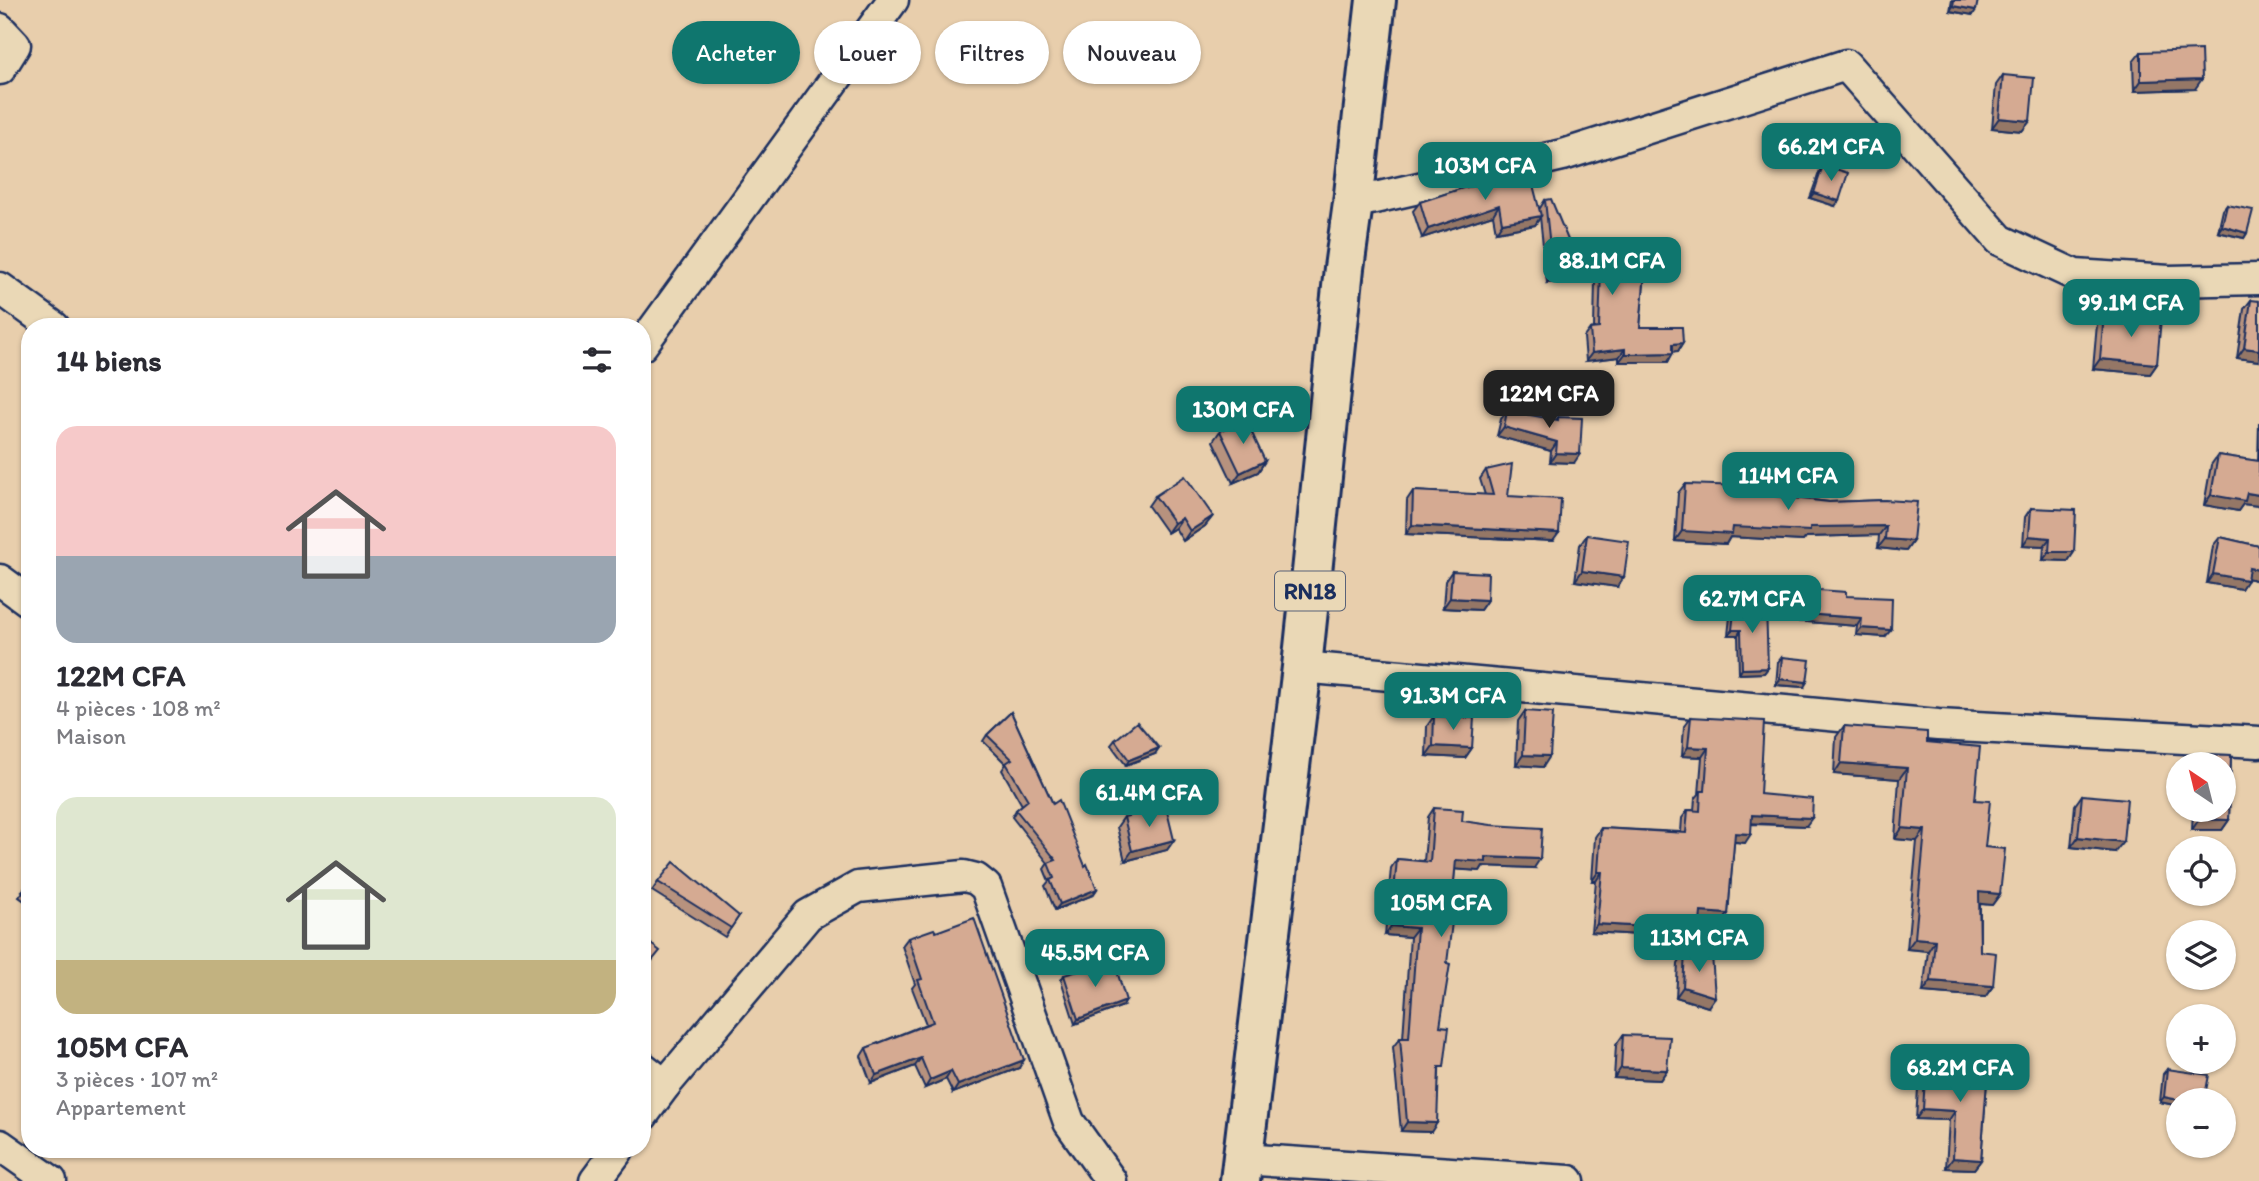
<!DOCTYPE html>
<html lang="fr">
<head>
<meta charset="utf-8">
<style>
	body { margin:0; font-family:Itim,sans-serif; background:#f2f2f3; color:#2b2b33; height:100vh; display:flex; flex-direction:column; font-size:26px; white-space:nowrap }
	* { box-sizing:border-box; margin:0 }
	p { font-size:23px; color:#7c7c81 }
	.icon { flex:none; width:38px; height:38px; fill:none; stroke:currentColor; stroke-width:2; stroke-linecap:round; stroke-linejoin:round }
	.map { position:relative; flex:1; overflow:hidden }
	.sheet { position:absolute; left:21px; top:318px; width:630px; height:840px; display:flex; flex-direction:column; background:#fff; border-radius:28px; box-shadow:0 2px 5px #0004 }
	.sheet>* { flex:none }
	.guide { position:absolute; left:672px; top:21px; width:665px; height:63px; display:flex; gap:14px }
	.needle { width:46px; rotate:325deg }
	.tools { position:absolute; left:2166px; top:752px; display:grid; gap:14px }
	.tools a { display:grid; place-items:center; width:70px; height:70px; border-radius:50%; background:#fff; box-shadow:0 2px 5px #0004; font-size:35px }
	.price { position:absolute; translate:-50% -60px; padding:0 16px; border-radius:14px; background:#0f766e; color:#fff; font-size:23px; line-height:46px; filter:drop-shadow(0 2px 4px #0008) }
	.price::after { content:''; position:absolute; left:50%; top:42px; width:21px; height:16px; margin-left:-10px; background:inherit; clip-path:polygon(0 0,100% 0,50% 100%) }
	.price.on { background:#222; color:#fff }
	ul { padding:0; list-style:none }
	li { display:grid; align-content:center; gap:14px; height:371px; padding:0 35px }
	li span { display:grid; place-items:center; height:217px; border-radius:21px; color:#555 }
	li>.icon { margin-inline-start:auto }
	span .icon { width:126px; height:126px; fill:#fffc; stroke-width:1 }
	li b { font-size:30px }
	h2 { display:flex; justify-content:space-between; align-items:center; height:84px; padding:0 35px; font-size:30px }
	.tag { padding:0 24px; border-radius:32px; background:#fff; box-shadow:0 2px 5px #0004; font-size:24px; line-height:63px }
	.tag.on { background:#0f766e; color:#fff }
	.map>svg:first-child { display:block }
</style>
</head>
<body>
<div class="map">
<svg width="2259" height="1181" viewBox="0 0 2259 1181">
	<rect width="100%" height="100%" fill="#e8ceac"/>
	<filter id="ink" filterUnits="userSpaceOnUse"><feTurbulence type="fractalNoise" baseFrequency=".0143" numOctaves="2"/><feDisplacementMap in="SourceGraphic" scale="14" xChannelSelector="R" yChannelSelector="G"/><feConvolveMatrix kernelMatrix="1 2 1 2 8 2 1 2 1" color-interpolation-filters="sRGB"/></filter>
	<g filter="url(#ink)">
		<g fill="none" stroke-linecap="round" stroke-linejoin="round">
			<defs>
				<g id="minor">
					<path d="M0,29L15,45L0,69"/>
					<path d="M1353,203L1563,155L1846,65L2000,240L2075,275L2169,281L2259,279"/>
					<path d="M0,288L54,327"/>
					<path d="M642,345L893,0"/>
					<path d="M0,580L30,602"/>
					<path d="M1302,667L1938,725L2259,742"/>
					<path d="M642,1067L665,1085"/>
					<path d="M642,1116L665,1085L808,915L858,887L964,876L976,879L986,887L1069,1122L1111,1181"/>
					<path d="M0,1145L51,1181"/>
					<path d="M1242,1159L1569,1181"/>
					<path d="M595,1181L618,1150"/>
				</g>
				<path id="primary" d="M1240,1181L1302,667L1344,268L1353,203L1376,0"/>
			</defs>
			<use href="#minor" stroke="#1b2f5e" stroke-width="35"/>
			<use href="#primary" stroke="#1b2f5e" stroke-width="44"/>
			<use href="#minor" stroke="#ead8b6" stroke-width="30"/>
			<use href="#primary" stroke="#ead8b6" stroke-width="38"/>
		</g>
		<g fill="#b7927e" stroke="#1b2f5e" stroke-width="2">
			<path d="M1952,0H1978L1973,15L1950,11Z"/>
			<path d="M2141,52L2195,89L2134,91L2133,62Z"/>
			<path d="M2003,75L2030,121L2022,131L1992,128L1996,85Z"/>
			<path d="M1823,165L1835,206L1810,198L1820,170Z"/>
			<path d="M1463,188L1540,208L1545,200L1573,252L1646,261L1640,327L1683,343L1678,351H1673L1668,362H1619V357L1586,361L1584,337L1590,329L1594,328L1595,279L1547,283L1540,217L1535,225L1496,232L1493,215L1422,238L1413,211L1420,202Z"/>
			<path d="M2227,205L2247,233L2244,238L2218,232L2223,210Z"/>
			<path d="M2251,300L2259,361L2237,358L2244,309Z"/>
			<path d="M2104,314L2157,364L2150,374L2093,369L2097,324Z"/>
			<path d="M1507,411L1556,420L1558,417L1574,463L1550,462L1551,451L1497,436L1501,419Z"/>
			<path d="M2259,422V506L2243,504L2238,511L2204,505L2211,465L2218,455L2258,461Z"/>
			<path d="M1220,431L1265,461L1258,472L1233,483L1213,441Z"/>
			<path d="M1486,470L1508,496L1553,541L1406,534L1407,500L1413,491L1485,495L1480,479Z"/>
			<path d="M1685,484L1829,502L1885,500L1913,541L1906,551L1878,548L1879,535L1806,537L1803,541L1730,537L1726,544L1675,541L1678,493Z"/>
			<path d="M1155,496L1213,516L1205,526L1183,541L1175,528L1167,533L1148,506Z"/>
			<path d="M2031,508L2074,552L2068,561L2043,560L2044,546L2023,545L2025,517Z"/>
			<path d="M1587,535L1617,587L1575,581L1580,545Z"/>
			<path d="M2220,537L2259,546V581L2247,578L2241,589L2207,583L2213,546Z"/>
			<path d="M1452,571L1487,600L1480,610L1443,608L1445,581Z"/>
			<path d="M1776,587L1846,596L1885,637L1856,635L1857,626L1769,619L1771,594Z"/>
			<path d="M1735,603L1768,668L1764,673L1739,674L1738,635H1728L1731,608Z"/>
			<path d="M1782,657L1804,687L1776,685L1778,662Z"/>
			<path d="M1525,711L1543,767L1516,765L1518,721Z"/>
			<path d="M1011,712L1053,804L1097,889L1093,895L1055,910L1045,886L1049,881L1044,869L1048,863L1012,817L1016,810L1022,805L1002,770L1006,764L983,741L987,735Z"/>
			<path d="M1434,716L1472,748L1465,758L1426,756L1427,726Z"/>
			<path d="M1691,717L1760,794L1806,826L1751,824L1745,843L1734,842L1728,914L1722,923L1700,921L1699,934L1692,943L1657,939V936L1591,932L1596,881H1592L1595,837L1601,828L1681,832L1682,818L1688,810H1694L1695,799L1699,794L1702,757L1682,756L1684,726Z"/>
			<path d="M1844,726L1927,742L1975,800L1985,847L2000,894L1992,905L1980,904V951L1993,986L1985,997L1923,992L1928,951L1907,949L1917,841L1895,839L1899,779L1834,774L1836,737Z"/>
			<path d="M1115,740L1155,754L1126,765L1111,745Z"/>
			<path d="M2201,754L2231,755L2229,820L2222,830H2192L2193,810H2224V765H2194Z"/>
			<path d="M2082,795L2115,852L2071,847L2075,805Z"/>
			<path d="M1434,808L1462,821L1534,868L1483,866L1480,871L1455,869L1440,1026L1439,1075L1431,1132L1401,1131L1393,1047L1400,1038H1403L1410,937L1385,935L1391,868L1397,859L1424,861L1428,817Z"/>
			<path d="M1124,817L1174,840L1167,850L1125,861L1117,827Z"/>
			<path d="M658,882L739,916L725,937L652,891Z"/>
			<path d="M30,883V905L19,897Z"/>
			<path d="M936,932L1019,1068L953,1093L946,1079L925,1088L915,1066L871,1083L861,1056L866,1048L926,1024L912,988L915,984L902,946L908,938Z"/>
			<path d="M1685,953L1708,1007L1676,997L1678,964Z"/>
			<path d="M1064,975L1123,1006L1075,1024L1061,980Z"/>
			<path d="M1623,1035L1667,1070L1660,1080L1614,1078L1616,1045Z"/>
			<path d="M1926,1064L1988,1068L1981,1160L1974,1169L1946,1168L1949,1120L1916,1119L1919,1073Z"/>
			<path d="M2167,1069L2179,1101V1106L2160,1102L2163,1074Z"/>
		</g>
		<g fill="#957766" stroke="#1b2f5e" stroke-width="2">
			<path d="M1953,6L1976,10L1973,15L1950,11Z"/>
			<path d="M2202,79L2195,89L2134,91L2141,81Z"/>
			<path d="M1999,118L2030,121L2022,131L1992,128Z"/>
			<path d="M1814,193L1839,201L1835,206L1810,198Z"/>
			<path d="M1499,205L1493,215L1422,238L1428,229Z"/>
			<path d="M1541,216L1535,225L1496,232L1502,223Z"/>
			<path d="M2222,226L2247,233L2244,238L2218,232Z"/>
			<path d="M1601,271L1595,279L1547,283L1553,275Z"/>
			<path d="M1683,343L1678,351L1668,352L1673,344Z"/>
			<path d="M2244,348L2259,350V361L2237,358Z"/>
			<path d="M1625,349L1619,357L1586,361L1592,353Z"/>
			<path d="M1673,353L1668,362H1619L1625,354Z"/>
			<path d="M2100,359L2157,364L2150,374L2093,369Z"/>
			<path d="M1504,427L1557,442L1551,451L1497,436Z"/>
			<path d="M1556,453L1580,454L1574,463L1550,462Z"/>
			<path d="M1265,461L1258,472L1233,483L1240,473Z"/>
			<path d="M2247,493L2259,495V506L2243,504L2238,511L2204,505L2211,495Z"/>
			<path d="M1213,516L1205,526L1183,541L1190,531Z"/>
			<path d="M1182,518L1175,528L1167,533L1174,523Z"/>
			<path d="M1412,525L1559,533L1553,541L1406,534Z"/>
			<path d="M1886,526L1879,535L1806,537L1803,541L1730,537L1726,544L1675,541L1682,531L1733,527Z"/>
			<path d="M2029,536L2050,538L2044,546L2023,545Z"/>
			<path d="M1885,539L1913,541L1906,551L1878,548Z"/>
			<path d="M2049,552H2074L2068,561L2043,560Z"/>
			<path d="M2249,568L2259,570V581L2243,577Z"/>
			<path d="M1582,571L1624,577L1617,587L1575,581Z"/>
			<path d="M2213,574L2247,580L2241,589L2207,583Z"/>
			<path d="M1450,598L1487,600L1480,610L1443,608Z"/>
			<path d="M1774,612L1862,618L1857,626L1769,619Z"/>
			<path d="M1861,628L1891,630L1885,637L1856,635Z"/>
			<path d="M1732,630H1741L1738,635H1728Z"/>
			<path d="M1768,668L1764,673L1739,674L1742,669Z"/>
			<path d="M1780,679L1807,682L1804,687L1776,685Z"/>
			<path d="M1433,746L1472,748L1465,758L1426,756Z"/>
			<path d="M1688,747L1708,748L1702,757L1682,756Z"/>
			<path d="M1159,748L1155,754L1126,765L1129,760Z"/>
			<path d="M1523,755L1550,756L1543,767L1516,765Z"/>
			<path d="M1841,763L1907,768L1899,779L1834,774Z"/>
			<path d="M1752,815L1812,818L1806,826L1746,823Z"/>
			<path d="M2199,819L2229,820L2222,830H2192Z"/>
			<path d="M1902,828L1925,830L1917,841L1895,839Z"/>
			<path d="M1735,833L1751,834L1745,843L1729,841Z"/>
			<path d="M2078,837L2123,842L2115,852L2071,847Z"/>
			<path d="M1174,840L1167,850L1125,861L1132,851Z"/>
			<path d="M1486,857L1540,859L1534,868L1483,866L1480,871L1450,869L1456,860Z"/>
			<path d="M1598,872H1602L1596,881H1592Z"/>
			<path d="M1097,889L1093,895L1055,910L1060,904Z"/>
			<path d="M1979,892L2000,894L1992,905L1972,903Z"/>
			<path d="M1701,912L1728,914L1722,923L1695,921Z"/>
			<path d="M1597,924L1663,928L1657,936L1591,932Z"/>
			<path d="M1391,926L1417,928L1410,937L1385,935Z"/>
			<path d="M1663,931L1699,934L1692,943L1657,939Z"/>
			<path d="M1915,938L1935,940L1928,951L1907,949Z"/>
			<path d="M1931,981L1993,986L1985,997L1923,992Z"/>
			<path d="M1683,987L1715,997L1708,1007L1676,997Z"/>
			<path d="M1126,1001L1123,1006L1075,1024L1078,1019Z"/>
			<path d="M921,1058L915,1066L871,1083L876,1075Z"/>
			<path d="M1024,1060L1019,1068L953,1093L958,1085Z"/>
			<path d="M1621,1068L1667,1070L1660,1080L1614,1078Z"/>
			<path d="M951,1071L946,1079L925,1088L930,1080Z"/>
			<path d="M2164,1097L2184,1101H2179V1106L2160,1102Z"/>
			<path d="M1923,1109L1955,1111L1949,1120L1916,1119Z"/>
			<path d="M1407,1122L1437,1123L1431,1132L1401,1131Z"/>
			<path d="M1953,1158L1981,1160L1974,1169L1946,1168Z"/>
		</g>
		<g fill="#d5aa92" stroke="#1b2f5e" stroke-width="2">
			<path d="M1954,0H1978L1976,10L1953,6Z"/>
			<path d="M2201,50L2202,79L2141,81V52Z"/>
			<path d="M2003,75L2034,78L2030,121L1999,118Z"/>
			<path d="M1823,165L1848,173L1839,201L1814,193Z"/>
			<path d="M1530,173L1541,216L1502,223L1499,205L1428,229L1420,202L1463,188Z"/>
			<path d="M1551,199L1573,252L1646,261L1640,327H1682L1683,343L1673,344V353L1625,354V349L1592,353L1590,329L1599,328L1601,271L1553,275L1545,200Z"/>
			<path d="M2227,205L2253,210L2247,233L2222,226Z"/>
			<path d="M2251,300L2259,301V350L2244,348Z"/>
			<path d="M2104,314L2161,318L2157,364L2100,359Z"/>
			<path d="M1507,411L1558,420V417L1582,418L1580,454L1556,453L1557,442L1504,427Z"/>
			<path d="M1246,420L1265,461L1240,473L1220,431Z"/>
			<path d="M2218,455L2259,461V495L2247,493L2245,501L2211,495Z"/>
			<path d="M1512,464L1508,496L1561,499L1559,533L1412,525L1413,491L1493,495L1486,470Z"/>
			<path d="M1185,476L1213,516L1190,531L1182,518L1174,523L1155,496Z"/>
			<path d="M1685,484L1771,487L1775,496L1829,502L1885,500L1917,502L1913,541L1885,539L1886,526L1810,527V531L1733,527L1732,534L1682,531Z"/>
			<path d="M2031,508L2076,510L2074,552H2049L2050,538L2029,536Z"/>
			<path d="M1587,535L1629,541L1624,577L1582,571Z"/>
			<path d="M2220,537L2259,546V570L2249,568L2247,580L2213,574Z"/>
			<path d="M1452,571L1488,573L1487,600L1450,598Z"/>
			<path d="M1776,587L1846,592V596L1892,598L1891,630L1861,628L1862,618L1774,612Z"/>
			<path d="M1735,603L1766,606L1768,668L1742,669L1741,630H1732Z"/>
			<path d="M1782,657L1810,660L1807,682L1780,679Z"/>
			<path d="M1525,711L1553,713L1550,756L1523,755Z"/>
			<path d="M1011,712L1053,804L1059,800L1085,866L1087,864L1097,889L1060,904L1050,880L1054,878L1048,863L1056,860L1016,810L1028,800L1006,763L1012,759L987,735Z"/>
			<path d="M1434,716L1474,718L1472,748L1433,746Z"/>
			<path d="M1691,717L1764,721L1760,794L1813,799L1812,818L1752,815L1751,834L1735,833L1728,914L1701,912L1699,934L1663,931V928L1597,924L1602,872H1598L1601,828L1686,833L1688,810L1700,811L1701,791H1705L1708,748L1688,747Z"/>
			<path d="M1137,722L1159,748L1129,760L1115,740Z"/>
			<path d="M1844,726L1927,732V742L1980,747L1975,800L1990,801L1985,847L2005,849L2000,894L1979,892L1980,951L1996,953L1993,986L1931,981L1935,940L1915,938L1925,830L1902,828L1907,768L1841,763Z"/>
			<path d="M2201,754L2231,755L2229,820L2199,819V810H2224V765H2201Z"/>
			<path d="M2082,795L2127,799L2123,842L2078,837Z"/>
			<path d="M1166,807L1174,840L1132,851L1124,817Z"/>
			<path d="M1434,808L1463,810L1462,821L1491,825L1542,828L1540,859L1486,857V862L1456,860L1451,914H1453L1447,963L1450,964L1440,1026L1449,1027L1444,1067H1439L1437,1123L1407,1122L1400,1038H1409L1417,928L1391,926L1397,859L1430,862Z"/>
			<path d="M674,862L739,916L731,928L658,882Z"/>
			<path d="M30,883V897L22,891Z"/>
			<path d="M974,918L1024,1060L958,1085L951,1071L930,1080L921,1058L876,1075L866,1048L933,1022L918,980L922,979L908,938L934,929L936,932Z"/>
			<path d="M642,937L660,951L642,973Z"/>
			<path d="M1685,953L1712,955L1715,997L1683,987Z"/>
			<path d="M1114,961L1126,1001L1078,1019L1064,975Z"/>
			<path d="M1623,1035L1670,1037L1667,1070L1621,1068Z"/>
			<path d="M1926,1064L1988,1068L1981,1160L1953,1158L1955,1111L1923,1109Z"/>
			<path d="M2167,1069L2209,1075L2204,1101H2184L2164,1097Z"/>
		</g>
	</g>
	<g text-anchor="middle" stroke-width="7" stroke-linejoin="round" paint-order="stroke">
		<rect fill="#ead8b6" stroke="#596278" stroke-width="2" x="1275" y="571.5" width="70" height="39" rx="5"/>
		<g font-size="23" font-weight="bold" fill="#1b2f5e">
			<text x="1310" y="599">RN18</text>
		</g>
	</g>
</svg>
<div class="tools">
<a><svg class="needle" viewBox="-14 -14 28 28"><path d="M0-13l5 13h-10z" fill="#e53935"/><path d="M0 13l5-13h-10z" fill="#7c7c81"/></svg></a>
<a><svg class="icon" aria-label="locate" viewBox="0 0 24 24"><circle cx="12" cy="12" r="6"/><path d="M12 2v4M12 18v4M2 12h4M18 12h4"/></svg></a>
<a><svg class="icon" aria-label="layers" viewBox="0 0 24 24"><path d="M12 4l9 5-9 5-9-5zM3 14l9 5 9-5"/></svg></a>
<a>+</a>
<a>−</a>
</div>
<b class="price" style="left:1831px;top:183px">66.2M CFA</b>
<b class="price" style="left:1485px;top:202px">103M CFA</b>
<b class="price" style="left:1612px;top:297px">88.1M CFA</b>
<b class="price" style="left:2131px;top:339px">99.1M CFA</b>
<b class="price on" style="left:1549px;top:430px">122M CFA</b>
<b class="price" style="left:1243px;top:446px">130M CFA</b>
<b class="price" style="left:1788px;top:512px">114M CFA</b>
<b class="price" style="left:1752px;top:635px">62.7M CFA</b>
<b class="price" style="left:1453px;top:732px">91.3M CFA</b>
<b class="price" style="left:1149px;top:829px">61.4M CFA</b>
<b class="price" style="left:1441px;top:939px">105M CFA</b>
<b class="price" style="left:1699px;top:974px">113M CFA</b>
<b class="price" style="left:1095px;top:989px">45.5M CFA</b>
<b class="price" style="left:1960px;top:1104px">68.2M CFA</b>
<div class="guide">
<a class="tag on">Acheter</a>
<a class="tag">Louer</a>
<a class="tag">Filtres</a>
<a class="tag">Nouveau</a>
</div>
<section class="sheet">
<h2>14 biens<svg class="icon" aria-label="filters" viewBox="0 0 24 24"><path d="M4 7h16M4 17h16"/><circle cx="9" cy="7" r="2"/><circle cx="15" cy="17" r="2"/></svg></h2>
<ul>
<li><span style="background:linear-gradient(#f6c9c9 60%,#9aa5b1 0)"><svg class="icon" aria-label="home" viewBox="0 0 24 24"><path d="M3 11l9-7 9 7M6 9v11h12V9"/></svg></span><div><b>122M CFA</b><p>4 pièces · 108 m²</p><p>Maison</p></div></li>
<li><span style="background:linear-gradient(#dfe7d0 75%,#c2b280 0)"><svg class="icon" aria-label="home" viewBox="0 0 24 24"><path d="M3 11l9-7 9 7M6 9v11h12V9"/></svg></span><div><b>105M CFA</b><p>3 pièces · 107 m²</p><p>Appartement</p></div></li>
</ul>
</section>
</div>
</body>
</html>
